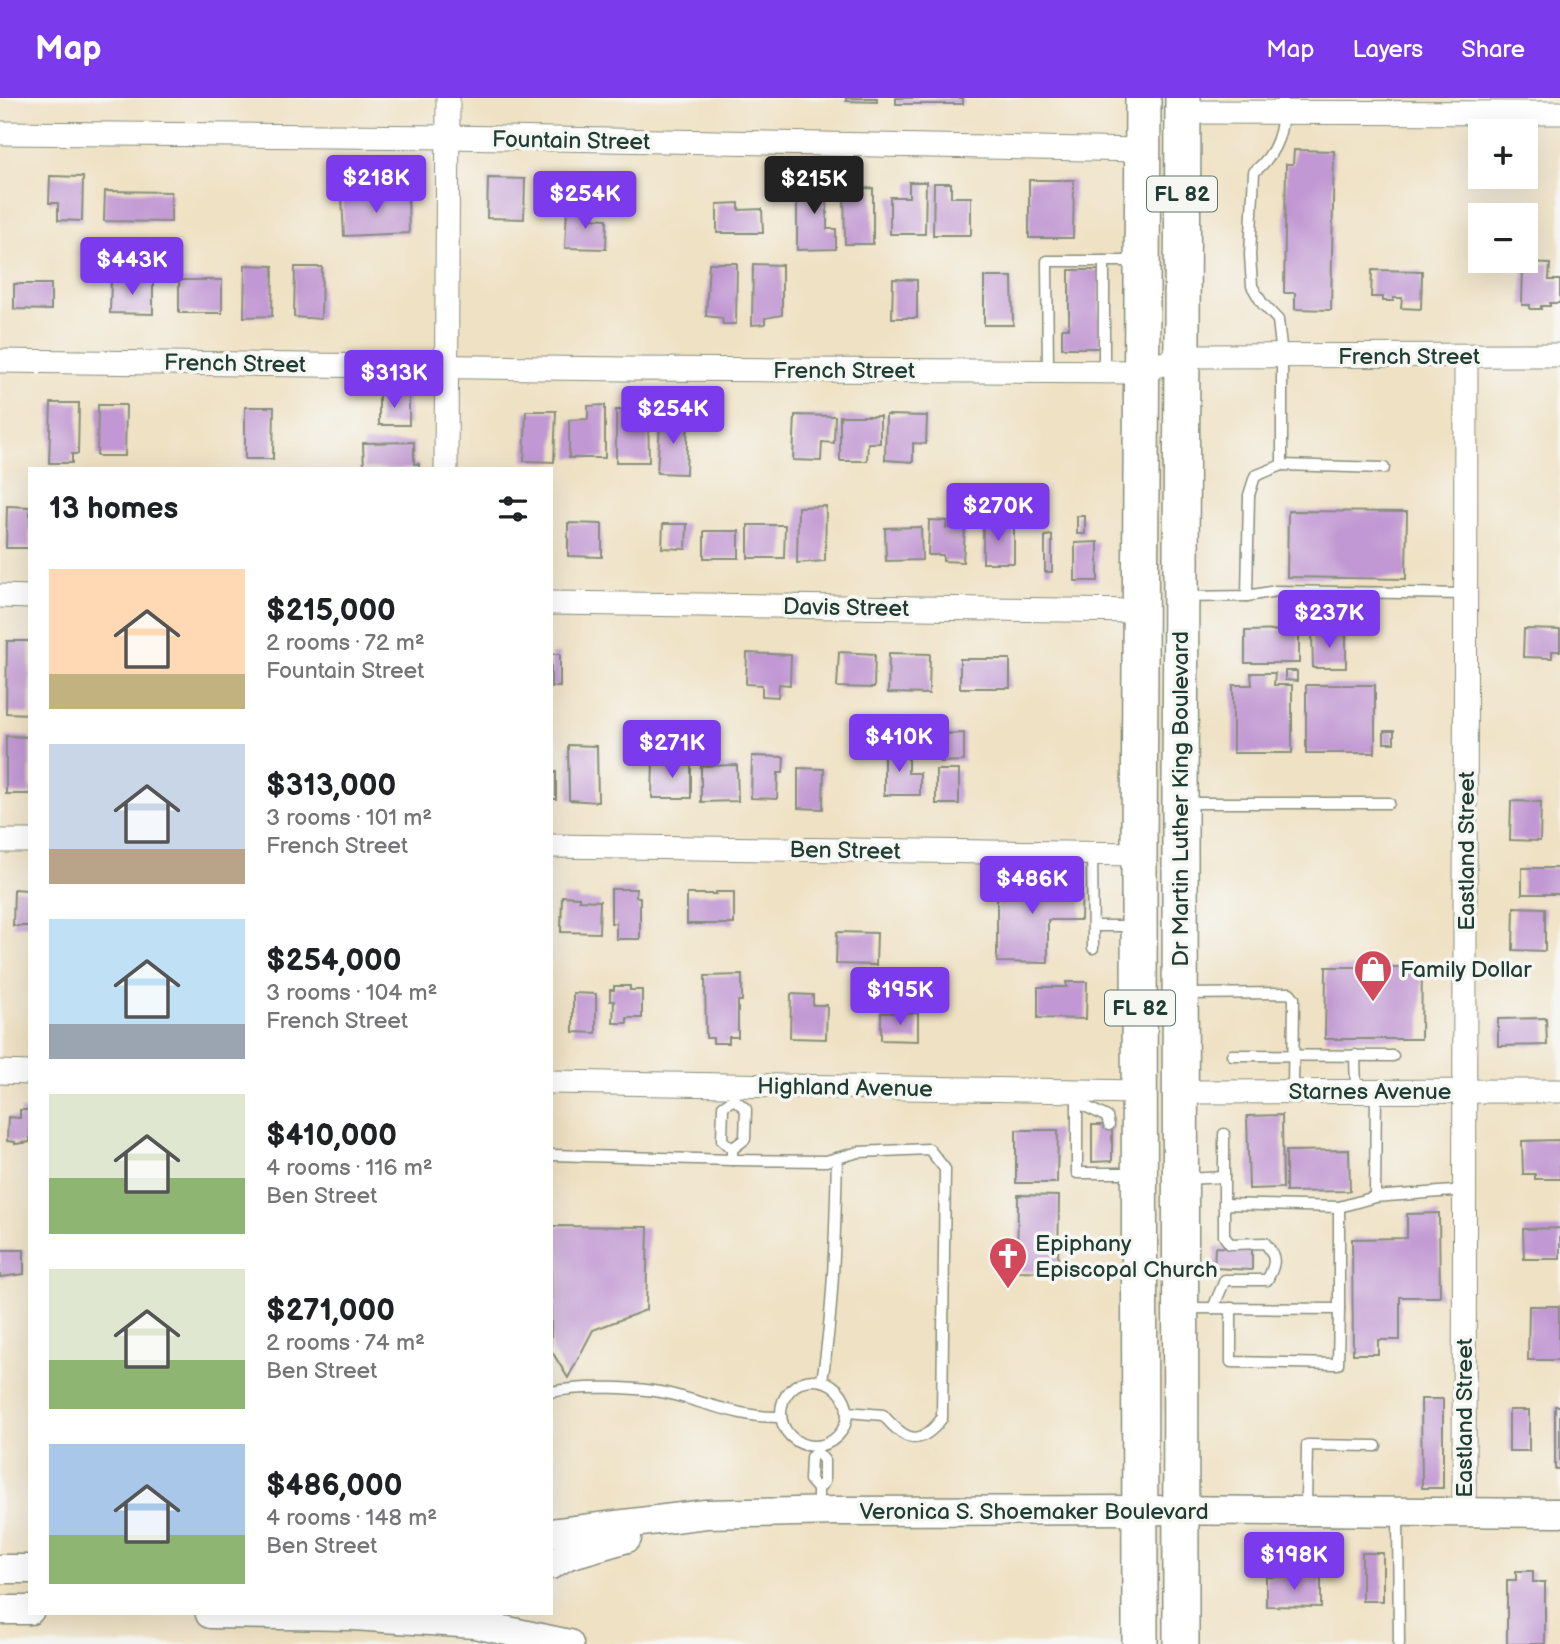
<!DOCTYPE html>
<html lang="en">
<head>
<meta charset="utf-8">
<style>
	body { margin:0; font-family:"Balsamiq Sans",sans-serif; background:#f2f2f2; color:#202124; height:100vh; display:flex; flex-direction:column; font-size:26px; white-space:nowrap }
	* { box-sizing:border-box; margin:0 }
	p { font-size:23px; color:#757577 }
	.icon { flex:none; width:38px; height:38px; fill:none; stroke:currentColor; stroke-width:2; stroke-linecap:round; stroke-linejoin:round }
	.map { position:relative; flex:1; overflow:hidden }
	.side { position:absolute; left:28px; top:369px; width:525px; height:1148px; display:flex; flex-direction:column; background:#fff; border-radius:0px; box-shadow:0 7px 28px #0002 }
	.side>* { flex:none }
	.fabs { position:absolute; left:1468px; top:21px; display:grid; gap:14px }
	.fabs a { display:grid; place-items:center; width:70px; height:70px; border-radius:0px; background:#fff; box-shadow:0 7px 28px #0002; font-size:35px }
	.price { position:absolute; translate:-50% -60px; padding:0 16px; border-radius:7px; background:#7c3aed; color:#fff; font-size:23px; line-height:46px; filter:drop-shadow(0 2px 4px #0008) }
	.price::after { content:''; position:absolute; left:50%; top:42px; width:21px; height:16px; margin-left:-10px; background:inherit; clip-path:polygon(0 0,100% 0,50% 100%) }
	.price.selected { background:#222; color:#fff }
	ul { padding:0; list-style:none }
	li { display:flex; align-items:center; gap:21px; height:175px; padding:0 21px }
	li span { display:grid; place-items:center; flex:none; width:196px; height:140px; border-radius:0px; color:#555 }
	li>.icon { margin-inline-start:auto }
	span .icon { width:84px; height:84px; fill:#fffc; stroke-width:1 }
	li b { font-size:30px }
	h2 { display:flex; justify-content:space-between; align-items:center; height:84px; padding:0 21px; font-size:30px }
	header { display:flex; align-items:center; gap:42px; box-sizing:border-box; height:98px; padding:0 35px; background:#7c3aed; color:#fff }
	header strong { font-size:33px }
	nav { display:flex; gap:38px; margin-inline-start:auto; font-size:24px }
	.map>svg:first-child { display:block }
</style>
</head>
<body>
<header>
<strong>Map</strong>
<nav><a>Map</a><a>Layers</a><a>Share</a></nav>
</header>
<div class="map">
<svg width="1560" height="1546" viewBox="0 0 1560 1546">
	<rect width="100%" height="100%" fill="#f6f6f2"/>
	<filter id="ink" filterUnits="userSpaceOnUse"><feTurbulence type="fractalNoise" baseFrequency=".0143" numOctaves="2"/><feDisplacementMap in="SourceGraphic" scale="14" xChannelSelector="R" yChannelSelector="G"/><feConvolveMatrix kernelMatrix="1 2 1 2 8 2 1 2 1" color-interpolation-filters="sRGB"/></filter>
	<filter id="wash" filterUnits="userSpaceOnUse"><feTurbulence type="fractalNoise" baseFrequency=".00686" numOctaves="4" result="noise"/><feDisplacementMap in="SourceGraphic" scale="28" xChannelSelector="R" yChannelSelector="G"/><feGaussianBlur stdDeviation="1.57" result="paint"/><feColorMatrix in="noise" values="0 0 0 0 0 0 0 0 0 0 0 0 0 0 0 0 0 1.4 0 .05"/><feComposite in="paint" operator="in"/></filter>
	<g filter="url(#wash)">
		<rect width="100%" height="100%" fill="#efe1c3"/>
		<g id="blocks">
			<g fill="#c198d3">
				<path d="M846,0H877V4L846,3Z"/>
				<rect x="896" y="0" width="67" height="6"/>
				<path d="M1294,52L1334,53L1331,212L1295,211V195H1284L1286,66H1293Z"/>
				<path d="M50,78L83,79L82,123L58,122V105H49Z"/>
				<path d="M488,80L525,81L524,121L487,120Z"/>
				<path d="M797,81H827V131H836V151L797,152Z"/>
				<path d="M1029,82H1074L1073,140H1029Z"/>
				<path d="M909,84H926L925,136H890V99H909Z"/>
				<path d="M934,85H951V99H971V137H933Z"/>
				<path d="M873,90V146H845L844,91Z"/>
				<path d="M105,93L171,94V124L104,123Z"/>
				<path d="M408,97L409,135L344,138L342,99Z"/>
				<path d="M739,105V112L762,111L763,135H717V106Z"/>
				<path d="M567,111L590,112V120L607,121L606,151L565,150Z"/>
				<path d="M709,165H737L736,226H723L722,220L706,218Z"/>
				<path d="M1523,165L1550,166L1549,182H1560V205H1550V208H1541V211H1530V207H1522Z"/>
				<path d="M753,166L782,167V217L765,220V226L752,227Z"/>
				<path d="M245,167L273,168L272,218L244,219Z"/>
				<path d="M295,169H322L321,221L294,219Z"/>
				<path d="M1069,172H1100V250H1062V230H1069Z"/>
				<path d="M1372,172L1422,173L1421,211L1401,210L1402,200H1393V203H1383V199H1371Z"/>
				<path d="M984,179H1012L1013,227H984Z"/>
				<path d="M893,181L917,182V220H892Z"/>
				<path d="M111,182L153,183V216L110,215Z"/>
				<rect x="179" y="182" width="43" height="33"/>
				<path d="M14,186H51V212L14,211Z"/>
				<rect x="379" y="297" width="30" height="30"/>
				<path d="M51,305H79L78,356H72V365H49Z"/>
				<path d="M98,307H126L125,358H97Z"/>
				<path d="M605,307V360H569V322L588,321V308Z"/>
				<path d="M245,309H274L273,361H245Z"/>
				<path d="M616,312H648L649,364H616Z"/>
				<path d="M526,313H556L554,364L524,363Z"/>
				<path d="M675,316H688L686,376L657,375L660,324H669V321H674Z"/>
				<path d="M795,317L835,318L834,345L822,344L821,363L793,362Z"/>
				<path d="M886,317L927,318L926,346L913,345V364L885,362Z"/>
				<path d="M840,318H880V345H868L867,363H840Z"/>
				<path d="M414,344V366H419V371H364L363,345Z"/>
				<path d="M7,408L30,409V450H6Z"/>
				<path d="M826,408L825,463L797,465L798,409Z"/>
				<path d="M1288,413L1407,414L1406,481L1287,479Z"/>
				<rect x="1077" y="418" width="8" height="18"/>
				<path d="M929,422L947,423L946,430L965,431L963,464L943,463V457H928Z"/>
				<rect x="983" y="424" width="31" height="41"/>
				<path d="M568,425L602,426V459L568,458Z"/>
				<path d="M663,426H687L686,451L662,450Z"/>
				<path d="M748,427H785L784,460H748Z"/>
				<path d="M921,429L922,462L886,463L885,430Z"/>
				<rect x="704" y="433" width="35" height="27"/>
				<path d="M1052,437V474H1045V438Z"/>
				<path d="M1098,444V483H1075V445Z"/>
				<path d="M1524,531L1560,532V553H1552V560L1523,559Z"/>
				<path d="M1299,532V565H1245V533Z"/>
				<path d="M1312,534H1346V570H1313Z"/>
				<path d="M7,543H30V616L6,615Z"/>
				<path d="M839,554L875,556L874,590L837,589Z"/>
				<path d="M747,555L791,557L790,587L779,586L778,599L762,598V587L746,586Z"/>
				<path d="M889,555L930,556L929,596L888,595Z"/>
				<rect x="551" y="556" width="9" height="33"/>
				<rect x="960" y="561" width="50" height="29"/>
				<path d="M1285,573H1297V583L1285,582Z"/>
				<path d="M1251,575H1275L1274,587H1292V655H1233V587H1252Z"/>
				<rect x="1306" y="587" width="69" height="68"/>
				<rect x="1384" y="633" width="10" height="12"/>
				<path d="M964,635V663L940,664V636Z"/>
				<path d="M6,638L30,639V696H6Z"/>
				<path d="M568,647L597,648L598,704L569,702Z"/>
				<path d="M884,650H908V675H920V697H884Z"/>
				<path d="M752,658L784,659L783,675H778L777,701L751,700Z"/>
				<path d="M653,663H691V700H652Z"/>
				<path d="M737,667L738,703L701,704V668Z"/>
				<path d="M798,670L824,671L823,711L798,710Z"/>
				<rect x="936" y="672" width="23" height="34"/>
				<rect x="551" y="674" width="5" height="27"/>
				<path d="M1511,703L1541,704L1540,743L1510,742Z"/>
				<rect x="1522" y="770" width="38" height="26"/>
				<path d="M997,780H1047V783H1082L1081,822H1048V865L997,864Z"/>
				<path d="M27,786H30V828H13L14,791L27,792Z"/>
				<path d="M611,791H636V799H640V841H616V825H611Z"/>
				<path d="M716,794H734V826H687V796H716Z"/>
				<path d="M562,798L579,799V802L600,803L599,835L561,834Z"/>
				<path d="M1514,809L1545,810V853L1513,852Z"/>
				<path d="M837,834L877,835L876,867L836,866Z"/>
				<path d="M1326,869H1422L1421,941H1325Z"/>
				<path d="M742,877V903H738V939H729V945H713V940H706L705,878Z"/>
				<path d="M1066,884H1087L1086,921L1038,920V889H1067Z"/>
				<path d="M908,885H917V896L907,895Z"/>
				<path d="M614,888H630V892H642V920H627V925H613L614,903H610V892H614Z"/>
				<path d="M573,895L596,896V935L573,934Z"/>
				<path d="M791,896L813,897V907H827L826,941L790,940Z"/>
				<path d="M881,915H918V943L881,942Z"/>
				<path d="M1546,920L1547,947L1498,948V921Z"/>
				<path d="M20,1012H30V1044L15,1046V1044L7,1043L8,1019L20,1020Z"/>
				<path d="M1282,1017L1283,1090L1249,1091L1247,1018Z"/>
				<path d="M1092,1027H1112V1063L1092,1064Z"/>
				<path d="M1016,1032H1058L1057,1085H1016Z"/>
				<path d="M1560,1042V1081H1535V1076H1523L1522,1043Z"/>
				<path d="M1349,1052L1350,1093L1286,1094V1053Z"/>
				<path d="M1018,1097L1059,1098L1058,1174L1017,1173Z"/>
				<path d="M1439,1115L1440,1199H1400V1242H1378V1256H1353L1352,1141L1407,1140V1116Z"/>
				<path d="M551,1128L648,1129L646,1212L593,1232L568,1280L551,1252Z"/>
				<path d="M1560,1130V1161H1524L1523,1131Z"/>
				<path d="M1215,1149L1252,1151V1172L1214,1170Z"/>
				<path d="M0,1152H24V1176L0,1179Z"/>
				<path d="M1529,1208H1559V1262H1528Z"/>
				<path d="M1421,1301H1443V1390H1422Z"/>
				<rect x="1555" y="1308" width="5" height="63"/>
				<rect x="1509" y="1312" width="20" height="41"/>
				<rect x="1362" y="1455" width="21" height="48"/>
				<path d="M1516,1473H1533V1484H1545V1546H1507V1482H1516Z"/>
				<path d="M1266,1479L1321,1480V1509L1266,1508Z"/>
			</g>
		</g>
	</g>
	<g filter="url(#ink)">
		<use href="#blocks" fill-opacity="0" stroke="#878f7c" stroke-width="2"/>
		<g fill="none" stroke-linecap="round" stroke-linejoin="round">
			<defs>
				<g id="service">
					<path d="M1104,163V273"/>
					<path d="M1048,273L1047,163H1139"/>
					<path d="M1282,367L1384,370"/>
					<path d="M1247,498L1249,397L1255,378L1282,367V258L1278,222L1262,205L1252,188L1250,157L1254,74C1278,55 1284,30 1283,0"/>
					<path d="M1186,499L1247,498L1276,493L1466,496"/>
					<path d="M1186,705H1389"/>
					<path d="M1092,755L1093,850"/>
					<path d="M1093,828H1135"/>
					<path d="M1186,896L1290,895L1294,900L1293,994"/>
					<path d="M1232,957L1393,958"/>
					<path d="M1355,957L1356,993"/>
					<path d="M1077,993V1075H1136"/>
					<path d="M1376,993L1375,1099L1466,1092"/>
					<path d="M1077,1004L1107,1019L1109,1027"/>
					<path d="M1224,1036V1079"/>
					<path d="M732,1051L745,1041L746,1011L734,1001"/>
					<path d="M551,1057L732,1062V1051L722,1042L723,1008L734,1001"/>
					<path d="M732,1062L826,1063L859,1054L929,1051L945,1071L942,1320C919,1351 905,1342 883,1317L847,1314"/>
					<path d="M1186,1081L1224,1079V1138L1230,1146L1265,1145C1277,1159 1276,1166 1267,1182H1225L1213,1210"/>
					<path d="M1225,1106L1339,1109L1375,1099"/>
					<path d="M1185,1210L1339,1211V1109"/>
					<path d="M1231,1210V1264L1338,1266L1339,1211"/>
					<circle cx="814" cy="1315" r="33"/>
					<path d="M822,1283C834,1209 835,1135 837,1060"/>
					<path d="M551,1294C581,1287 641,1289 670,1296C707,1305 743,1320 781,1319"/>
					<path d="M817,1348V1354L811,1359L810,1382L818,1391"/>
					<path d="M817,1354L824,1362V1384L818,1391V1412"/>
					<path d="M1306,1411L1307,1347L1376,1348"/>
					<path d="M1398,1415L1399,1546"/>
				</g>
				<g id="minor">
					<path d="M1183,14L1560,15"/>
					<path d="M0,35L447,39L1143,52"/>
					<path d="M0,263L627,271L1141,274L1183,258L1560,257"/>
					<path d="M446,371L448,0"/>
					<path d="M0,498L30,499"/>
					<path d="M551,505L1140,513"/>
					<path d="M0,743H30"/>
					<path d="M551,748L1139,756"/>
					<path d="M0,974L30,975"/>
					<path d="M551,984L1139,994"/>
					<path d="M1180,994L1560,993"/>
					<path d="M1464,1416L1466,258"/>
				</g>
				<g id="tertiary">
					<path d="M551,1435L706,1416L837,1413L1140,1412L1560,1415"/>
					<path d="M551,1467L568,1457L627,1440"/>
					<path d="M0,1471H30"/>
					<path d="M0,1512H30"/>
					<path d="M210,1516L353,1518L475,1526L569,1546"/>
				</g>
				<g id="primary">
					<path d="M1140,1546L1139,756L1143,0"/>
					<path d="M1181,1546L1180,705L1183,0"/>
				</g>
			</defs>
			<use href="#service" stroke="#878f7c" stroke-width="13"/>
			<use href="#minor" stroke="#878f7c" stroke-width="25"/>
			<use href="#tertiary" stroke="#878f7c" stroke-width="31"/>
			<use href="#primary" stroke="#878f7c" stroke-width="38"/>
			<use href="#service" stroke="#fff" stroke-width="10"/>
			<use href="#minor" stroke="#fff" stroke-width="23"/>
			<use href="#tertiary" stroke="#fff" stroke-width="28"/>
			<use href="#primary" stroke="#fff" stroke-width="35"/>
		</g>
	</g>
	<defs>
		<symbol id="shop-pin" viewBox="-11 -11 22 30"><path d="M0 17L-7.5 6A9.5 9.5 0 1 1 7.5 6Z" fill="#d1495b" stroke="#f6f6f2"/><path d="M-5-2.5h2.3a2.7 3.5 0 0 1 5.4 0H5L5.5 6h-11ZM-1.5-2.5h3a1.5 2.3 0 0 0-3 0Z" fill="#fff"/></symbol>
		<symbol id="church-pin" viewBox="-11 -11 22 30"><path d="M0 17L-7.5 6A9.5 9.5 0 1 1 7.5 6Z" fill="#d1495b" stroke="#f6f6f2"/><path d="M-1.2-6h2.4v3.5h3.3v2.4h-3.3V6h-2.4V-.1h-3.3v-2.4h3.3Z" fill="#fff"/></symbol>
	</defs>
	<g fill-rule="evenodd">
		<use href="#shop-pin" x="1351" y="849" width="44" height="60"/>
		<use href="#church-pin" x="986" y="1136" width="44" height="60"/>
	</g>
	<g text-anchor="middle" stroke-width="7" stroke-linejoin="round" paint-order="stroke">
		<g fill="#f6f6f2" stroke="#60746d" stroke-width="2">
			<rect x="1147" y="78.5" width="70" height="35" rx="5"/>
			<rect x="1105" y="892.5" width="70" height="35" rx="5"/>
		</g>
		<g font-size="21" font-weight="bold" fill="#1f3d34">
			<text x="1182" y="103">FL 82</text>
			<text x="1140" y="917">FL 82</text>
		</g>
		<g font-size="23" fill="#1f3d34" stroke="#f6f6f2">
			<text transform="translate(571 42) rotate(1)" y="8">Fountain Street</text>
			<text x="1409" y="266">French Street</text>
			<text transform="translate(235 265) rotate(1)" y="8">French Street</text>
			<text x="844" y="280">French Street</text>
			<text transform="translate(846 509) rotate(1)" y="8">Davis Street</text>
			<text transform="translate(1180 701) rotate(-90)" y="8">Dr Martin Luther King Boulevard</text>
			<text transform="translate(845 752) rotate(1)" y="8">Ben Street</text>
			<text transform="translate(1466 753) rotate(-90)" y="8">Eastland Street</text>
			<text transform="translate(845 989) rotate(1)" y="8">Highland Avenue</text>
			<text x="1370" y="1001">Starnes Avenue</text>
			<text transform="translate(1464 1320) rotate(-90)" y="8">Eastland Street</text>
			<text x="1034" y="1421">Veronica S. Shoemaker Boulevard</text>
		</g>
		<g font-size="23" fill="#1f3d34" stroke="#f6f6f2" text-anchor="start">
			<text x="1400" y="879">Family Dollar</text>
			<text x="1035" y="1153">Epiphany<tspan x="1035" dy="26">Episcopal Church</tspan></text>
		</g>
	</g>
</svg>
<div class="fabs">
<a>+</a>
<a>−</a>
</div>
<b class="price" style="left:376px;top:117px">$218K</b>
<b class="price selected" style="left:814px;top:118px">$215K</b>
<b class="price" style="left:585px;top:133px">$254K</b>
<b class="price" style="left:132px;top:199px">$443K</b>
<b class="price" style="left:394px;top:312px">$313K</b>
<b class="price" style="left:673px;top:348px">$254K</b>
<b class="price" style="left:998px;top:445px">$270K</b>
<b class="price" style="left:1329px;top:552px">$237K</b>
<b class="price" style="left:899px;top:676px">$410K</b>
<b class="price" style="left:672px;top:682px">$271K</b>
<b class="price" style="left:1032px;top:818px">$486K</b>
<b class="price" style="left:900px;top:929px">$195K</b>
<b class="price" style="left:1294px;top:1494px">$198K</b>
<section class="side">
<h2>13 homes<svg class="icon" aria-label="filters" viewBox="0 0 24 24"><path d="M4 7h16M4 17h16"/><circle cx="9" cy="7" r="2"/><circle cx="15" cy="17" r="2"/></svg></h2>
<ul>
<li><span style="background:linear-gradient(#ffd9b3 75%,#c2b280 0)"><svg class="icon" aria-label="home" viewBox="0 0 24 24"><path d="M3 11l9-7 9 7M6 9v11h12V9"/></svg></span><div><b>$215,000</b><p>2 rooms · 72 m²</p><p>Fountain Street</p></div></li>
<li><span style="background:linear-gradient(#c9d6e8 75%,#b9a48a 0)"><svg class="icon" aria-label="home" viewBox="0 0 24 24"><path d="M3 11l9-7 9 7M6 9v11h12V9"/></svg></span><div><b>$313,000</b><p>3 rooms · 101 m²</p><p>French Street</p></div></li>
<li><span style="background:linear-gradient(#bfe0f5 75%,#9aa5b1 0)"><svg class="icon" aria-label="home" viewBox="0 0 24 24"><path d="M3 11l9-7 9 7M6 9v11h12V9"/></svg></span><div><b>$254,000</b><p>3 rooms · 104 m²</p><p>French Street</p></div></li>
<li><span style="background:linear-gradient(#dfe7d0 60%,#8fb573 0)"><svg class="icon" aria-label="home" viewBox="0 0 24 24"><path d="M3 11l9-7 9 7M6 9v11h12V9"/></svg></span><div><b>$410,000</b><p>4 rooms · 116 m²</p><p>Ben Street</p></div></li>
<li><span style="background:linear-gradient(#dfe7d0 65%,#8fb573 0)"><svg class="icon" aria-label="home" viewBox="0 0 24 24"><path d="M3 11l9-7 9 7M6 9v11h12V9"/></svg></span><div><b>$271,000</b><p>2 rooms · 74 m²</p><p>Ben Street</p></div></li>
<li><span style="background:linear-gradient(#a9c7e8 65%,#8fb573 0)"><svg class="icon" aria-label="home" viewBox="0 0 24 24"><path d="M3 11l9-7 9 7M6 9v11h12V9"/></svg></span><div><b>$486,000</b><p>4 rooms · 148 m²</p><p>Ben Street</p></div></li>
</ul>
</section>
</div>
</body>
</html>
